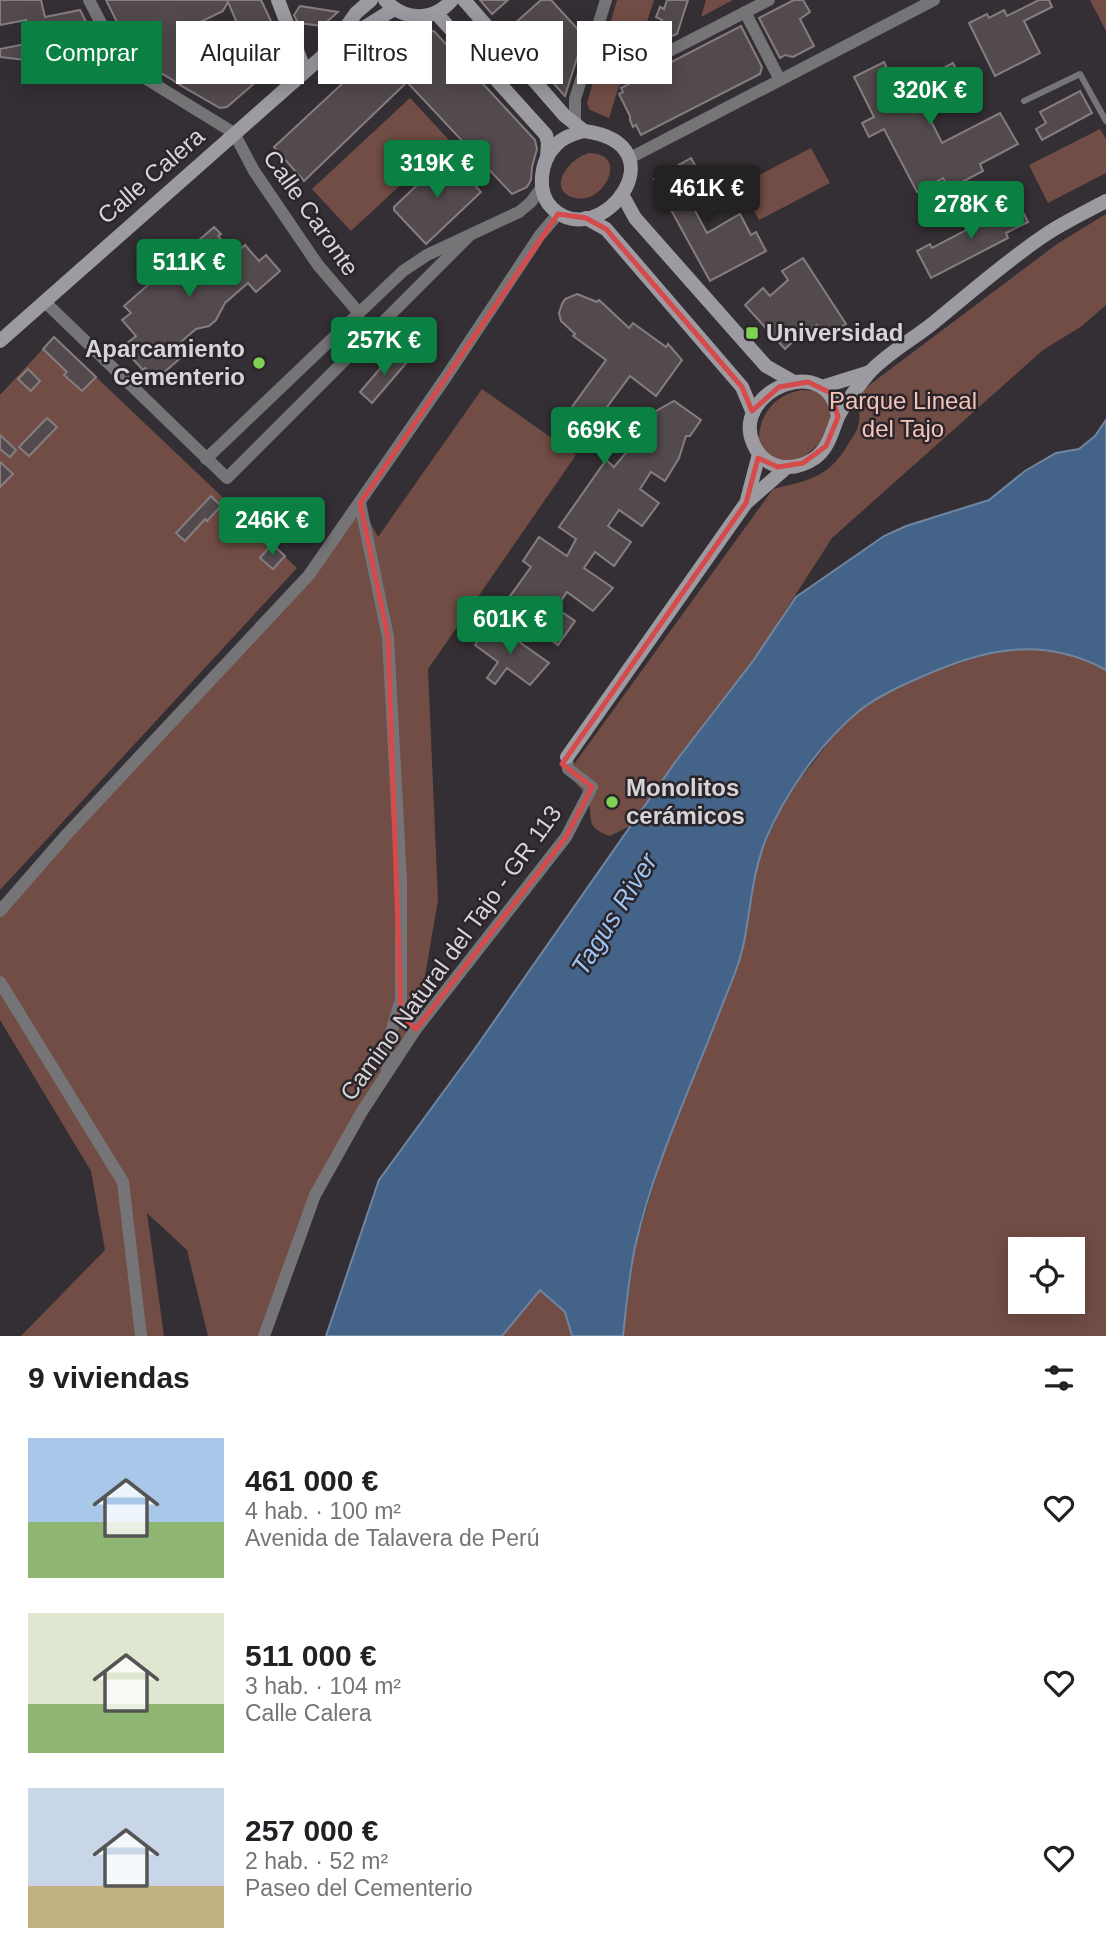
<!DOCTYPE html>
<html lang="es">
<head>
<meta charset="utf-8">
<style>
	body { margin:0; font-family:Arial,sans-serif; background:#f6f6f6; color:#202124; height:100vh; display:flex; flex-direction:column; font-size:26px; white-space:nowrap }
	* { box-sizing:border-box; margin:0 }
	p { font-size:23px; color:#757577 }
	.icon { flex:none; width:38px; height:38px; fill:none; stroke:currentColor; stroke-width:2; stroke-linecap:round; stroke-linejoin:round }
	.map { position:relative; height:1336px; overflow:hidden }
	.sheet { display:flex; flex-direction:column; background:#fff; flex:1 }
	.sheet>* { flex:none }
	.banner { position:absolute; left:21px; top:21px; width:700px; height:63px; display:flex; gap:14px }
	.controls { position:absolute; left:1008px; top:1237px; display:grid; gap:14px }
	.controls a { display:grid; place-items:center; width:77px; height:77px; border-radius:0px; background:#fff; box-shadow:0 4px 18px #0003; font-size:35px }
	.price { position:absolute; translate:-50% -60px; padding:0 16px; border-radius:7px; background:#0b8043; color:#fff; font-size:23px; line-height:46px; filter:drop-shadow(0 2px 4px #0008) }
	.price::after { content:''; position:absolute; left:50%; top:42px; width:21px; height:16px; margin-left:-10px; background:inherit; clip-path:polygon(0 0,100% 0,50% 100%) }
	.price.active { background:#222; color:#fff }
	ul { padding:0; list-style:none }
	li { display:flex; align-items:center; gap:21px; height:175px; padding:0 28px }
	li span { display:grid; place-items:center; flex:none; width:196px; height:140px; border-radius:0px; color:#555 }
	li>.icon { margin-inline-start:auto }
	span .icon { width:84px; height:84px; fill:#fffc; stroke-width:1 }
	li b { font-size:30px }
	h2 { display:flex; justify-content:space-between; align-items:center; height:84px; padding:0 28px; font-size:30px }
	.chip { padding:0 24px; border-radius:0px; background:#fff; box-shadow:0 4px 18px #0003; font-size:24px; line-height:63px }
	.chip.active { background:#0b8043; color:#fff }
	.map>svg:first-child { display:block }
</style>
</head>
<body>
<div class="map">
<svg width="1106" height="1336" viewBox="0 0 1106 1336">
	<rect width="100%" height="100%" fill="#342f34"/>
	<g fill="#724d45" fill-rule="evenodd">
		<path d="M617,0H654L628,81L619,86L609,118L590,110L587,103Z"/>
		<path d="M706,0H733L701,17Z"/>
		<path d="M1090,0H1106V31Z"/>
		<path d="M410,98L449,140L351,231L312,189Z"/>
		<path d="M1100,129L1106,139V173L1048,203L1029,165Z"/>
		<path d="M811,148L830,183L759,220L740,185Z"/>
		<path d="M589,153C630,153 604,205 575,198C546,191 567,159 589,153Z"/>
		<path d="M1106,214V305L1082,326L1043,350L832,538L753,661L630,826L610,836C581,827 596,815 586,796C581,788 574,781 567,774L773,489C811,480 830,477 850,441C853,437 857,431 858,426C862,413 855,401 864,389L1057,244Z"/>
		<path d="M54,337L297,568L0,890V395Z"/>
		<path d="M482,389L576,455L428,669L438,900L416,1029L315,1195L264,1336H208L187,1250L147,1213L164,1336H21L105,1250L91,1171L0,1020V912L319,561L360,503L378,537Z"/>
		<path d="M801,390L820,391L834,407L824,440L801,459L783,463L773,459L759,445C757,416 774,395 801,390Z"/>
		<path d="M1021,648L1065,652L1106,670V1336H623L635,1247L662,1158L735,972L745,937L759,858L780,810L798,782L839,729L859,711L878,698L947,666L971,658ZM1020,1250H1073V1302H1020Z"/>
		<path d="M540,1290L565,1312L572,1336H502Z"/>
	</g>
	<path fill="#446388" stroke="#7085a0" stroke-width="2" d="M1106,420V670C1042,635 982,649 919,678C898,687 876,697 859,711C822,741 784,795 766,839C753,871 751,904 745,937C741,960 732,981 723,1003C693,1083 654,1163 635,1247C629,1276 626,1307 623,1336H572L565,1312L540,1290L502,1336H326L379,1180L474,1050L676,761L753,661L796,597L884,536L906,526L989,500L1025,471L1056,453L1079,449L1095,436Z"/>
	<g fill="#524a4c" stroke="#867d80" stroke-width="2">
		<path d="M0,0H41L45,17L80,10L105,59L88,67L85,60L60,64L0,57V49L31,43L26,20L0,25Z"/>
		<path d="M106,0H261L287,55L227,107L220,108L180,85L219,51L244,39L228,2L223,11L186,29L197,53L179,84L134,56Z"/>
		<path d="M480,0H508L492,14Z"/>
		<path d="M541,0H551L584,36L565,96L506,31Z"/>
		<path d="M667,0H688L677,34L672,36L657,31L662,20L656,17L660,7L664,9Z"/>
		<path d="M794,0H803L810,12L800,19L814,46L793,57L785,55L780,58L759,18Z"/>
		<path d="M1039,0H1049L1052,7L1024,21L1040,53L995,76L969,23L987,14L989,18L1004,10L1007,16Z"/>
		<path d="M300,6L338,12L322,26L298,23L294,15Z"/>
		<path d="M741,26L762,67L760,74L641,135L636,125L633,127L630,120V116L619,94L623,92L621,88Z"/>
		<path d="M401,29L419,33L434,31L535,140L537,149L532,167L531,180L527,187L512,194L407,82L304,181L274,147Z"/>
		<path d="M884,62L898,91L953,63L968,92L927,113L942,143L1000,113L1018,144L980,164L983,171L949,189L943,178L917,192L884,129L869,137L862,123L874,117L854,77Z"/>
		<path d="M1080,91L1092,113L1042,140L1036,129L1046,123L1040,112Z"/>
		<path d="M448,156L481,192L426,244L394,210V207Z"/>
		<path d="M691,158L705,184L686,194L707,233L740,214L751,235L756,232L766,251L710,281L654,179Z"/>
		<path d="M1014,205L1016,209L1020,206L1028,222L1006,233L1008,238L931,278L917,251L930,244L932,248Z"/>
		<path d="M214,227L221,234L218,236L234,254L245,245L259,261L266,255L280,271L256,292L248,283L225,303L216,320L209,326L196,329L175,347L183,356L155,380L145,368L143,370L122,347L136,336L122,320L131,313L124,306L157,277L154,272L171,257L175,261Z"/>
		<path d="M803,258L846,324L825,337L817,325L804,334L803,332L785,349L745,305L763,288L770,296L788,280L782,271Z"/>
		<path d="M577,294L597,302L599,300L629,328L633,323L666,347L668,344L682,360L656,396L630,376L602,414L645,444V427L656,411L674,401L701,420L690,436H686L679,458L665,481L651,472L640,489L659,503L642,526L619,510L608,526L631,542L614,566L595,552L584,568L613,588L593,611L567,592L556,608L575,621L558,645L503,606L531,567L523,561L539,537L567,556L576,539L559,527L606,460L614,467L631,447L597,423L580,446L556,429L606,360L573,336L575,334L561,321L559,313L562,304L565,299Z"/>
		<path d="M54,337L96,377L82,391L64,375L67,372L43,349Z"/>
		<path d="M395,351L407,362L372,403L360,392Z"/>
		<path d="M28,369L40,381L31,391L18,379Z"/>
		<path d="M47,418L57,427L29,456L19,447Z"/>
		<path d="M0,435L16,450L10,457L0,449Z"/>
		<path d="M0,462L13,474L0,487Z"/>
		<path d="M211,496L221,506L207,521L205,519L185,541L176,533Z"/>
		<path d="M272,544L285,556L273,569L260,558Z"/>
		<path d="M491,622L549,663L530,685L507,668L495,684L487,678L498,662L475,645Z"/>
	</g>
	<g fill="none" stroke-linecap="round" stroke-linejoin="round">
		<path stroke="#757578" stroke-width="6" d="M1024,101L1080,74L1106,121"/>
		<g stroke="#757578" stroke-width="12">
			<path d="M89,0L122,64L234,133L254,171L318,265L359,313"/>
			<path d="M745,12L780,80"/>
			<path d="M652,60L769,0"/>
			<path d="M575,125V99L606,0"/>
			<path d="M630,158L934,0"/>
			<path d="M45,302L227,478L469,236"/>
			<path d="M206,459L403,271L427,255L519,212L531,202L542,187"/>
			<path d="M360,503L388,637L401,881V1016L416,1029"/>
			<path d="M0,911L67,834L309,575L446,377L540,235L558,214"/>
			<path d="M0,982L123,1182L141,1336"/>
			<path d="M387,1072L389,1040L399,1005"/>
			<path d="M264,1336L315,1195L361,1113L416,1029L566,837L592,787L568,769L567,757"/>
		</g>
		<g stroke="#9c9ba1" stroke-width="14">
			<path d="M278,0L305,71"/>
			<path d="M385,0C404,21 433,22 452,0"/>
			<path d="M464,0L564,115L584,131"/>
			<path d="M436,13L546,135L548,143L547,158"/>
			<path d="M336,41L356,13L371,0"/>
			<path d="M584,131C684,144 600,255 552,208C536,192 540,161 556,145C563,137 574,134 584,131Z"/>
			<path d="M623,196L635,218L766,366L794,382"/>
			<path d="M586,218L606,229L742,387L753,413"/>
			<path d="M0,341L333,47L394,9"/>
			<path d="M822,387L870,372"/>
			<path d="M838,417C830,349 731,391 753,443C764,470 793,473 815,458C829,448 832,431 838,417C845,402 859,385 869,373C885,355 913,339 932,324C969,294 1006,261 1045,235C1064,222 1086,212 1106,201"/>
			<path d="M747,500L759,454"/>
			<path d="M567,757L746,503L786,468"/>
		</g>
	</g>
	<path fill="none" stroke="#d64a4b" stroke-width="5" stroke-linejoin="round" d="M558,214L586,218L606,229L742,387L752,411L779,387L808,382L831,393L838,417L826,446L803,463L778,467L758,458L746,503L562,764L592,787L566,837L416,1029L401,1016L388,637L360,503Z"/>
	<g fill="#7ed153" stroke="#2a252a" stroke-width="2.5">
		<rect x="745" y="326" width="14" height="14" rx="3.5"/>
		<circle cx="259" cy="363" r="7"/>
		<circle cx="612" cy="802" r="7"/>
	</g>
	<g text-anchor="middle" stroke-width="5" stroke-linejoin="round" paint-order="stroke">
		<g font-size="24" fill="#d7d4d7" stroke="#2a252a">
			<text transform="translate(151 176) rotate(-41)" y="8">Calle Calera</text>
			<text transform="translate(311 213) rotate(55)" y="8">Calle Caronte</text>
			<text transform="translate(451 953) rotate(-54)" y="8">Camino Natural del Tajo - GR 113</text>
		</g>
		<g font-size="24" font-weight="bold" fill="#d7d4d7" stroke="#2a252a" text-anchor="start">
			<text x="766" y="341">Universidad</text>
			<text x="245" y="357" text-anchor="end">Aparcamiento<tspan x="245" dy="28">Cementerio</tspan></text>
			<text x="626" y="796">Monolitos<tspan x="626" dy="28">cerámicos</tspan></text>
		</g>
		<g font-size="24" fill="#f6c3b8" stroke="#2a252a">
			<text x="903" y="409">Parque Lineal<tspan x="903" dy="28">del Tajo</tspan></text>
		</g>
		<g font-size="26" font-style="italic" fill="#9dc4f5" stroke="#2a252a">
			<text transform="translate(614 914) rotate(-58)" y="9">Tagus River</text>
		</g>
	</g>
</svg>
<div class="controls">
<a><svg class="icon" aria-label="locate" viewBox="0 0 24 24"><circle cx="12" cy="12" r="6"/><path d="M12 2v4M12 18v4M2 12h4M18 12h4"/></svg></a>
</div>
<b class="price" style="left:930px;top:127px">320K €</b>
<b class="price" style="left:437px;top:200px">319K €</b>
<b class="price active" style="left:707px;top:225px">461K €</b>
<b class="price" style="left:971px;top:241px">278K €</b>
<b class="price" style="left:189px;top:299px">511K €</b>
<b class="price" style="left:384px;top:377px">257K €</b>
<b class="price" style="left:604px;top:467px">669K €</b>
<b class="price" style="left:272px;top:557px">246K €</b>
<b class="price" style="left:510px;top:656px">601K €</b>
<div class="banner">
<a class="chip active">Comprar</a>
<a class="chip">Alquilar</a>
<a class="chip">Filtros</a>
<a class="chip">Nuevo</a>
<a class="chip">Piso</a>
</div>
</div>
<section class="sheet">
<h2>9 viviendas<svg class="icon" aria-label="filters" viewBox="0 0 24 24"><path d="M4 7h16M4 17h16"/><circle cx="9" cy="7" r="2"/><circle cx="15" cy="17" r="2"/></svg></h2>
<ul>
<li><span style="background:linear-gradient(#a9c7e8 60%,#8fb573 0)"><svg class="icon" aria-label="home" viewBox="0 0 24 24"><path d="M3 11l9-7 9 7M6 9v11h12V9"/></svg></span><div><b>461 000 €</b><p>4 hab. · 100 m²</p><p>Avenida de Talavera de Perú</p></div><svg class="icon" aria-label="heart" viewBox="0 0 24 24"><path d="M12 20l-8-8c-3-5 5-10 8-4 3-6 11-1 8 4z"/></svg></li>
<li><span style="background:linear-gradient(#dfe7d0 65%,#8fb573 0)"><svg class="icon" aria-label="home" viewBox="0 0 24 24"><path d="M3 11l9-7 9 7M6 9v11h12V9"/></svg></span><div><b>511 000 €</b><p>3 hab. · 104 m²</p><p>Calle Calera</p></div><svg class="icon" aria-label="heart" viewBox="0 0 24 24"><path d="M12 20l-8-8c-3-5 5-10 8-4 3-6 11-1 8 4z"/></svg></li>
<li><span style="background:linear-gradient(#c9d6e8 70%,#c2b280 0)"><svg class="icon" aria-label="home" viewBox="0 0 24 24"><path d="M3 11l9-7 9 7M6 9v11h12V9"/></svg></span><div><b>257 000 €</b><p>2 hab. · 52 m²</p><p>Paseo del Cementerio</p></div><svg class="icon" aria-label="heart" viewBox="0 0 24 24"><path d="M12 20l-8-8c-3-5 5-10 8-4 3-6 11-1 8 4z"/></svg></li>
</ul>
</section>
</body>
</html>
